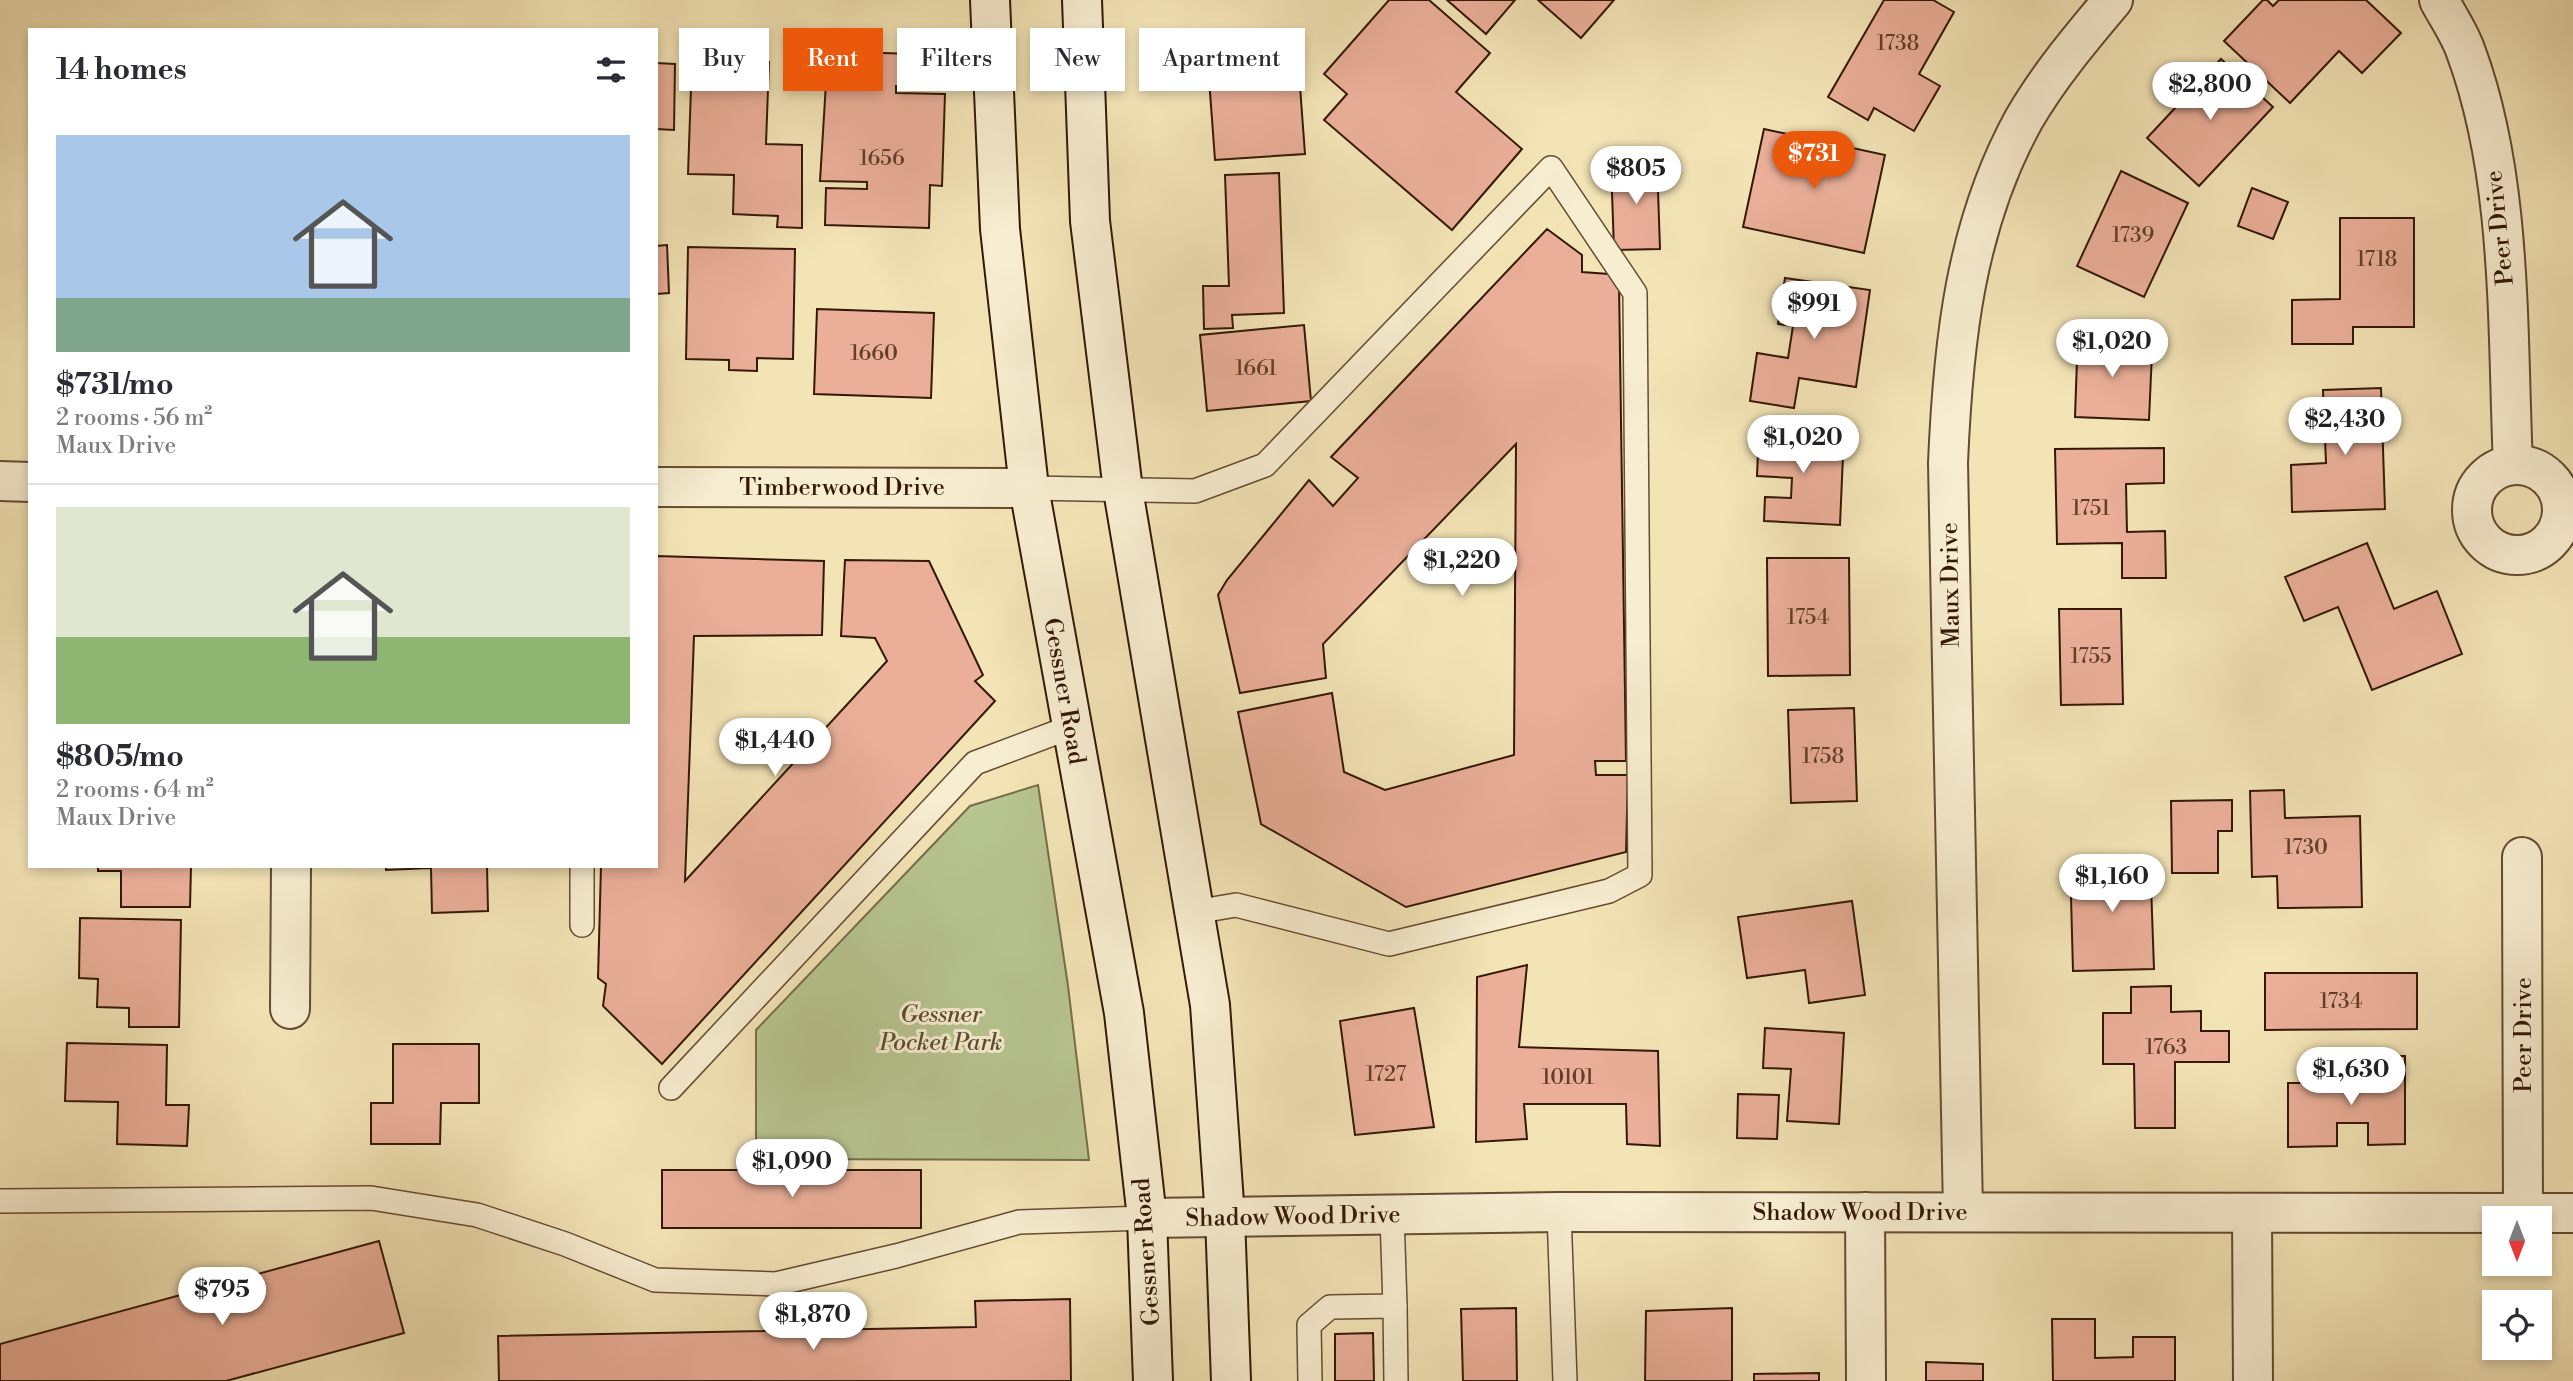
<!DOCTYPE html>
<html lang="en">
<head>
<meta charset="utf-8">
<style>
	body { margin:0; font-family:"Libre Bodoni",serif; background:#f2f2f3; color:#2b2b33; height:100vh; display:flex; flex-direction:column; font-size:26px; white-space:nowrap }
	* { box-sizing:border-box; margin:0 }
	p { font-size:23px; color:#7c7c81 }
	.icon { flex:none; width:38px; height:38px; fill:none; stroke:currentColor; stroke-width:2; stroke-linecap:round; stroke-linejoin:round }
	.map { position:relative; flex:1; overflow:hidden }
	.sheet { position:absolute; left:28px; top:28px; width:630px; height:840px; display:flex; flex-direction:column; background:#fff; border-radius:0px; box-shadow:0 4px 10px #0003 }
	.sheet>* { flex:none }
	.banner { position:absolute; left:679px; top:28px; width:665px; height:63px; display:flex; gap:14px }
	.needle { width:46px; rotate:180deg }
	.fabs { position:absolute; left:2482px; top:1206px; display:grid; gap:14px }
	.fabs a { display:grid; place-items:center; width:70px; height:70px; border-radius:0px; background:#fff; box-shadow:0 4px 10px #0003; font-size:35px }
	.price { position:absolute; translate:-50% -60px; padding:0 16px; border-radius:24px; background:#fff; color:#222; font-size:23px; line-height:46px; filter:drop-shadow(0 2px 4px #0008) }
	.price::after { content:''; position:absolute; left:50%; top:42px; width:21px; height:16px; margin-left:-10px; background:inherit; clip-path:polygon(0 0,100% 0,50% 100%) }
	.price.on { background:#ea580c; color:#fff }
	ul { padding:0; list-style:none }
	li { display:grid; align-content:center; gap:14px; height:371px; padding:0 28px }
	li+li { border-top:2px solid #e1e1e2 }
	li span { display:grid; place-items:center; height:217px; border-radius:0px; color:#555 }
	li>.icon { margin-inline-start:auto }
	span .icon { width:126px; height:126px; fill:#fffc; stroke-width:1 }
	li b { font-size:30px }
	h2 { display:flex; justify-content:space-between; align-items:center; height:84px; padding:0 28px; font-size:30px }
	.tag { padding:0 24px; border-radius:0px; background:#fff; box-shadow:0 4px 10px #0003; font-size:24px; line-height:63px }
	.tag.on { background:#ea580c; color:#fff }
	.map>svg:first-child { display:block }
</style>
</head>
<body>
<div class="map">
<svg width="2573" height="1381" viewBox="0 0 2573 1381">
	<rect width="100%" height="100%" fill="#f3e4b6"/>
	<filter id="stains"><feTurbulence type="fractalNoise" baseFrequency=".00286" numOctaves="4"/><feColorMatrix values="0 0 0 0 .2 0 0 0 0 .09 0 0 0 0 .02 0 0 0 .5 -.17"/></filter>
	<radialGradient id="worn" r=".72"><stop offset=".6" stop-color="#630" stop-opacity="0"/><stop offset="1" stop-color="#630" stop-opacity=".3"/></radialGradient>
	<path fill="#b7c591" stroke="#766e4c" stroke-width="2" d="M1038,785L1068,986L1089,1160L756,1159V1030L970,806Z"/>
	<g fill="#ebaf99" stroke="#341806" stroke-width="2">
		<path d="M1389,0H1429L1490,53L1456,92L1522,149L1452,230L1324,120L1347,94L1324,74Z"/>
		<path d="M1447,0H1515L1486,34Z"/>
		<path d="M1538,0H1614L1581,38Z"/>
		<path d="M1884,0H1933L1954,12L1919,74L1940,86L1914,131L1874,108L1868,120L1828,97Z"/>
		<path d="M2263,0H2267L2273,6L2279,0H2366L2401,33L2362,73L2339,51L2290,103L2224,41Z"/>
		<path d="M1296,32L1305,154L1215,160L1206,38Z"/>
		<path d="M849,52L915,54V86H896V93L945,94L942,186L930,185L929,228L825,225L826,188L867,189V182L820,181L826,83L848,84Z"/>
		<path d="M2221,59L2273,107L2199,186L2147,138Z"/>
		<path d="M692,60L769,62L766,144L802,145V228L777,227L778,216L733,214L734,175L688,174Z"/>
		<path d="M656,63L675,64L674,130L656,129Z"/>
		<path d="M1764,129L1885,155L1864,253L1743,227Z"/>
		<path d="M1657,161L1660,249L1614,250L1611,163Z"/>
		<path d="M2121,171L2188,203L2144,297L2077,266Z"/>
		<path d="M1279,173L1284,313L1232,315L1233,328L1204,329L1203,286H1229L1225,175Z"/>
		<path d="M2252,188L2288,202L2273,239L2238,226Z"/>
		<path d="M2340,218H2414V327H2353V344H2292V300L2340,299Z"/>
		<path d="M1547,229L1582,255V272L1609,274L1619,284L1626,761H1595L1596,775H1628L1626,852L1406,907L1261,824L1238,712L1332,693L1344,772L1385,790L1514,755L1516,444L1323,644L1326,678L1240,693L1218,595L1227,580L1309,480L1333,506L1358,478L1331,457Z"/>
		<path d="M667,245L669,293L656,294V246Z"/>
		<path d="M688,247L795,249L793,359L757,358V371L729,370V360L686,359Z"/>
		<path d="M1785,278L1870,290L1856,387L1799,378L1794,408L1750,401L1757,353L1788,358L1793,326L1778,324Z"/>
		<path d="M817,309L934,313L931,398L814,394Z"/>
		<path d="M1304,325L1311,401L1207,411L1200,335Z"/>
		<path d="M2078,331L2122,333L2121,350L2152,352L2149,420L2075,417Z"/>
		<path d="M2381,388L2385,509L2292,512L2291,465L2326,463L2323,390Z"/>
		<path d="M1759,429L1844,432L1840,525L1764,521L1765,497L1791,498L1792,478L1757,476Z"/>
		<path d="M2164,448V483L2126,484L2127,532L2165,531L2166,578H2122V543L2057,544L2055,449Z"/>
		<path d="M2367,543L2394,609L2437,591L2462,654L2372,690L2338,607L2304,621L2285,577Z"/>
		<path d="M656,556L824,561L822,635L694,636L685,881L887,661L875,638L841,636L845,560L929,561L983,675L975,681L995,701L662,1064L603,1006L606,984L598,978L601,866H656Z"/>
		<path d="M1767,558H1849L1850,675L1768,676Z"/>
		<path d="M2059,609H2121L2123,704L2061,705Z"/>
		<path d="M1854,708L1857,801L1791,803L1788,710Z"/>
		<path d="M2284,790L2285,818L2360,816L2362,907L2278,908L2277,876L2252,877L2250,791Z"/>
		<path d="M2232,800V831H2218V873H2172L2171,801Z"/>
		<path d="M2150,857L2154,969L2073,971L2070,860Z"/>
		<path d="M98,866H191L190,907H121V871H98Z"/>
		<path d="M386,866H487L488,911L432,913L431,868L386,870Z"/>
		<path d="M1852,901L1865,995L1809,1003L1805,970L1747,978L1738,917Z"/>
		<path d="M80,918L181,920L179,1027H129V1008L97,1007L98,979L79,978Z"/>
		<path d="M1527,965L1519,1047L1658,1051L1660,1146L1627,1144L1626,1104H1524L1527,1139L1476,1142L1477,977Z"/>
		<path d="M2265,973H2417V1029L2265,1030Z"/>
		<path d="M2171,986V1012L2201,1011V1031H2229V1062H2175V1128H2135L2134,1064H2103V1013H2131V987Z"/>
		<path d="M1414,1008L1434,1127L1355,1135L1340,1021Z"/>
		<path d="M1765,1028L1844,1033L1839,1124L1787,1121L1791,1069L1763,1068Z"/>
		<path d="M67,1043L167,1045L166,1105H189L187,1146L117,1144L118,1102L65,1101Z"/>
		<path d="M393,1044H479V1103H441L440,1144H371V1103H393Z"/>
		<path d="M2369,1056H2405V1144L2368,1145V1123H2337V1146L2288,1147V1083H2369Z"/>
		<path d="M1738,1094L1779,1095L1777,1139L1737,1138Z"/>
		<rect x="662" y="1170" width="259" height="58"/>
		<path d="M379,1241L404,1333L226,1381H0V1344Z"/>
		<path d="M1070,1299L1071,1381H499L498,1336L976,1327L975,1301Z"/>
		<path d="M1516,1308L1517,1381H1463L1461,1309Z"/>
		<path d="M1732,1308V1381H1645L1646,1311Z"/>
		<path d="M2052,1319H2095V1358L2133,1357V1337H2175V1381H2053Z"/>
		<path d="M1373,1333L1374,1381H1335V1334Z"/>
		<path d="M1926,1362L1983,1364V1381H1926Z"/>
		<path d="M1819,1373V1381H1754V1374Z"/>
	</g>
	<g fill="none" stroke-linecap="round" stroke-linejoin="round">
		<defs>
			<g id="service">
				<path d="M1029,488L1195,491L1265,465L1551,168L1635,293L1640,875L1609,891L1389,944L1236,905L1195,912"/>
				<path d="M582,925V866"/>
				<path d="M671,1088L975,763L1071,727"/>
				<path d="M0,1201L371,1198L477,1215L565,1244L655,1280L776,1284L896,1256L1019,1222L1147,1218"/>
				<path d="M1559,1212L1565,1381"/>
				<path d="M1395,1306L1396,1381"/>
				<path d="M1310,1381L1309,1325L1330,1307L1395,1306L1392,1215"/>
			</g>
			<g id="minor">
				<path d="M2439,0C2448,17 2460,34 2466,52C2513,179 2507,332 2513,465"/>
				<circle cx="2517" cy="510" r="45"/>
				<path d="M0,481L30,482"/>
				<path d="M656,487L1029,488"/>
				<path d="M2522,857L2523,1213"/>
				<path d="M290,1009L291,866"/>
				<path d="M1963,1211L1948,463C1953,343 1965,226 2024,119C2049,76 2081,38 2113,0"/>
				<path d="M1865,1212L1866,1381"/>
				<path d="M2252,1213L2253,1381"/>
			</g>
			<path id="tertiary" d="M1147,1218L1559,1212L2573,1213"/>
			<g id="secondary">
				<path d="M990,0L1000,229L1029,488L1124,1013L1147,1218L1153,1381"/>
				<path d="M1082,0L1090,221L1123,490L1210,1005L1225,1217L1231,1381"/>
			</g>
		</defs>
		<use href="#service" stroke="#644b32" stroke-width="26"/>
		<use href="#minor" stroke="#644b32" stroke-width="42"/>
		<use href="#tertiary" stroke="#644b32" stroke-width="42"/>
		<use href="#secondary" stroke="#341806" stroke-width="42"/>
		<use href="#service" stroke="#f7edd0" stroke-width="23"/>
		<use href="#minor" stroke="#f7edd0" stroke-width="38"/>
		<use href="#tertiary" stroke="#f7edd0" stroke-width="38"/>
		<use href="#secondary" stroke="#f7edd0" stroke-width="38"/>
	</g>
	<g text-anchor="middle" stroke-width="6" stroke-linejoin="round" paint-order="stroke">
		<g font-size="21" fill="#623e2b">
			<text x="1898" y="50">1738</text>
			<text x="882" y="165">1656</text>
			<text x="2133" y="242">1739</text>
			<text x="2377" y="266">1718</text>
			<text x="874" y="360">1660</text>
			<text x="1256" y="375">1661</text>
			<text x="2091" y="515">1751</text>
			<text x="1808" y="624">1754</text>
			<text x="2091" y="663">1755</text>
			<text x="1823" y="763">1758</text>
			<text x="2306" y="854">1730</text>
			<text x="2341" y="1008">1734</text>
			<text x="2166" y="1054">1763</text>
			<text x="1386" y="1081">1727</text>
			<text x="1568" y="1084">10101</text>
		</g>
		<g font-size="24" fill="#341806" stroke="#f7edd0">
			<text transform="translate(2499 228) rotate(-96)" y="8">Peer Drive</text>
			<text x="842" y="495">Timberwood Drive</text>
			<text transform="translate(1950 585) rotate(-91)" y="8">Maux Drive</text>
			<text transform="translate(1065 691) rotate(80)" y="8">Gessner Road</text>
			<text transform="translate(2523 1035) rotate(-90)" y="8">Peer Drive</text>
			<text x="1860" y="1220">Shadow Wood Drive</text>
			<text transform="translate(1293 1216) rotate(-1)" y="8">Shadow Wood Drive</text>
			<text transform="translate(1146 1252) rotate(-94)" y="8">Gessner Road</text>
		</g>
		<g font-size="24" font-style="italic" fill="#5b4c30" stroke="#f7edd0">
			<text x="941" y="1022">Gessner<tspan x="941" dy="28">Pocket Park</tspan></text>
		</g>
	</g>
	<rect width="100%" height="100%" filter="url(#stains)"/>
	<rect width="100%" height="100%" fill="url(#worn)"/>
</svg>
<div class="fabs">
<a><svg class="needle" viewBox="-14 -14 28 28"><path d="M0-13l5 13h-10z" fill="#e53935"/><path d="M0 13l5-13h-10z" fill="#7c7c81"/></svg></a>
<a><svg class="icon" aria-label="locate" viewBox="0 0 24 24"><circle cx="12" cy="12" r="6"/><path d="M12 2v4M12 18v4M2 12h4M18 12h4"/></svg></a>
</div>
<b class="price" style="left:2210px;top:122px">$2,800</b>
<b class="price on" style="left:1814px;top:191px">$731</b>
<b class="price" style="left:1636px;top:206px">$805</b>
<b class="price" style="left:1814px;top:341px">$991</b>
<b class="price" style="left:2112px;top:379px">$1,020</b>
<b class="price" style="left:2345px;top:457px">$2,430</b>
<b class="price" style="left:1803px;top:475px">$1,020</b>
<b class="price" style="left:1462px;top:598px">$1,220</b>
<b class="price" style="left:775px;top:778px">$1,440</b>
<b class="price" style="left:2112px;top:914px">$1,160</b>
<b class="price" style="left:2351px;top:1107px">$1,630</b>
<b class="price" style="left:792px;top:1199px">$1,090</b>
<b class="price" style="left:222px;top:1327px">$795</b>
<b class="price" style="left:813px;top:1352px">$1,870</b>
<div class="banner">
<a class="tag">Buy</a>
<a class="tag on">Rent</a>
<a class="tag">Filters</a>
<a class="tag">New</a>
<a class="tag">Apartment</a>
</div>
<section class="sheet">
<h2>14 homes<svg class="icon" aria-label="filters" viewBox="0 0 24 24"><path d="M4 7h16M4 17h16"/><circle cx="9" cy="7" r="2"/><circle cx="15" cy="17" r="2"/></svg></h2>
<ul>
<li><span style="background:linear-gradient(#a9c7e8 75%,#7fa58c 0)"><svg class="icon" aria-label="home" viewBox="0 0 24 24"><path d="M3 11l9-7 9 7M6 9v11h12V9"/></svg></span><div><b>$731/mo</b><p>2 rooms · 56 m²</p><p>Maux Drive</p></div></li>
<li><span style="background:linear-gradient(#dfe7d0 60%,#8fb573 0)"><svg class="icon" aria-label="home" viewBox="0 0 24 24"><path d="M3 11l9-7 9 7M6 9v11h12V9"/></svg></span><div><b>$805/mo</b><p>2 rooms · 64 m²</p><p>Maux Drive</p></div></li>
</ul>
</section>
</div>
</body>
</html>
